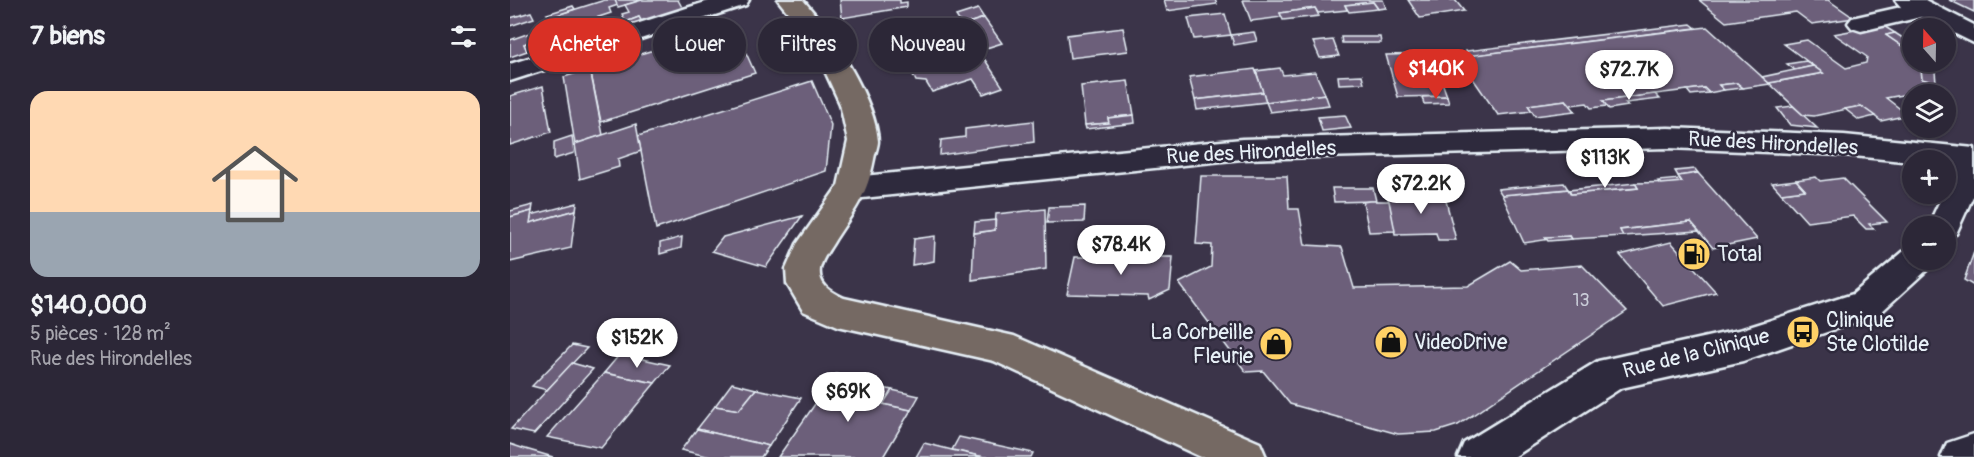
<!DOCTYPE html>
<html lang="fr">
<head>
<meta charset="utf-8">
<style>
	body { margin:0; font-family:Pangolin,sans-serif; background:#342f3f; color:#f1f3f6; height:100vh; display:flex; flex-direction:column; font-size:22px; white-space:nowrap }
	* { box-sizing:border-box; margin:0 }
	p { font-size:20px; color:#a6a5ad }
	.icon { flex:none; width:33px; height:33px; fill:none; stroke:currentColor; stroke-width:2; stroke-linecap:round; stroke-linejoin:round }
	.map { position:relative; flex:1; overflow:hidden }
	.panel { display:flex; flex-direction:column; background:#2c2737; width:510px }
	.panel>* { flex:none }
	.banner { position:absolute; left:18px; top:18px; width:570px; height:54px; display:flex; gap:12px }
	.needle { width:39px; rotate:340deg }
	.fabs { position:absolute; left:1392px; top:18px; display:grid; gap:12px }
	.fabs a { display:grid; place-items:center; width:54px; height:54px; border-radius:50%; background:#2c2737; box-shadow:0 2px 4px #0004,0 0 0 2px #484452; font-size:30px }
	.price { position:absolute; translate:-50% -51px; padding:0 14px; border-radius:21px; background:#fff; color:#222; font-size:20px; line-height:39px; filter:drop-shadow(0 2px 3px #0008) }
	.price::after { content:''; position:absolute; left:50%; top:36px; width:18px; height:14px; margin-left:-9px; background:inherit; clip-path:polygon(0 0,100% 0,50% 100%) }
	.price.on { background:#d93025; color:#fff }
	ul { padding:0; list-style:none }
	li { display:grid; align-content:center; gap:12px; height:318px; padding:0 30px }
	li+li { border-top:2px solid #484452 }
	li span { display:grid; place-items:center; height:186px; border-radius:18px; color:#555 }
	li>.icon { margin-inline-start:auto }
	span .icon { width:108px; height:108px; fill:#fffc; stroke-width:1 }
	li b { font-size:26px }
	h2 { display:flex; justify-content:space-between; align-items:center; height:72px; padding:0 30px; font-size:26px }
	.tag { padding:0 21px; border-radius:27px; background:#2c2737; box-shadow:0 2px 4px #0004,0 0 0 2px #484452; font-size:21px; line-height:54px }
	.tag.on { background:#d93025; color:#fff }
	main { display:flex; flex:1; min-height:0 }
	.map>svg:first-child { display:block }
</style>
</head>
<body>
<main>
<section class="panel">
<h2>7 biens<svg class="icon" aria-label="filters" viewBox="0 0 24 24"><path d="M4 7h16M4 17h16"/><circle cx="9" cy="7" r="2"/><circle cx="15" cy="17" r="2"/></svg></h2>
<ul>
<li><span style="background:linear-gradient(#ffd9b3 65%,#9aa5b1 0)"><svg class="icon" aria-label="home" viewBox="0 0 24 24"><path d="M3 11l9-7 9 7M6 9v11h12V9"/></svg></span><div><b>$140,000</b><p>5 pièces · 128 m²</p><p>Rue des Hirondelles</p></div></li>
</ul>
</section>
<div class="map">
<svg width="1464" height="457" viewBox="0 0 1464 457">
	<rect width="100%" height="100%" fill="#3b3449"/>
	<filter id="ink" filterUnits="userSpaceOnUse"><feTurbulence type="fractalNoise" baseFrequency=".0167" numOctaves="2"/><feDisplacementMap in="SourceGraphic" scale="12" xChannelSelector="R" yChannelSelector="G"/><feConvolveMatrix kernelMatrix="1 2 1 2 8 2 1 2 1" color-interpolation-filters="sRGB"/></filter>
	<g filter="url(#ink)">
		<g fill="#6c5e7a" stroke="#e8f1f8" stroke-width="1.5">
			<path d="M95,0H105L108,5L99,8L101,13L43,32L37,18Z"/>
			<path d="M105,0H132L108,7Z"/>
			<path d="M132,0H168L174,11L133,24L129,17L116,22L112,14L119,12L115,5Z"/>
			<path d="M330,0H390V3L397,2V7L332,18Z"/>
			<path d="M654,0H705L707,4L657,11Z"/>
			<path d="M733,0H873L876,8L868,9L863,2L835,5L837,10L808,13L805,8L770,13L772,17L741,21Z"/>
			<path d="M898,0H945L954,11L910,18Z"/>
			<path d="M1189,0H1318L1344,18L1302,24L1286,12L1216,22Z"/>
			<path d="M1439,0H1464V12Z"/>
			<path d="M863,2L868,9L839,12L835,5Z"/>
			<path d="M63,6L65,9L41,17L37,14Z"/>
			<path d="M805,8L809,16L773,20L770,13Z"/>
			<path d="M468,9L474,18L452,25L446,16Z"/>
			<path d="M21,12L24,18L0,26V18Z"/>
			<path d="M715,14L721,35L684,39L678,18Z"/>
			<path d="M129,17L133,24L119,29L116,22Z"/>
			<path d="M474,18L492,43L470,50L452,25Z"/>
			<path d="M432,20L438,30L433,32L449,58L406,71L386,33Z"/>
			<path d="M1181,24L1186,28L959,56L956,51Z"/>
			<path d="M1372,25L1385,33L1376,35L1392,46L1402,45V62H1425V71L1411,67L1412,79L1426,83V89L1376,98L1398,115L1371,121L1351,106L1304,116L1293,115L1259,83L1313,73L1274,44L1297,40L1336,68L1356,63L1357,57L1324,34Z"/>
			<path d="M224,26L245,73L91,122L80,69Z"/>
			<path d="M1197,27L1260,84L1233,88L1227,83L1209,85L1214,90L1199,93L1194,88L1145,94L1093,101L1097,106L1081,108L1077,103L1061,105L1056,100L1018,105L1022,111L988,115L948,57Z"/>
			<path d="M613,28L618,51L560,58L557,35Z"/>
			<path d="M28,30L31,38L14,44L17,51L0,57V40Z"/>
			<path d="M67,32L72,44L51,51L45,39Z"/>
			<path d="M744,32L747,41L724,45L721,35Z"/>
			<path d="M1385,33L1402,44L1392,46L1376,35Z"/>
			<path d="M831,37H870L871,43H832Z"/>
			<path d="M31,38L36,45L17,51L14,44Z"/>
			<path d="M823,40L829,56L810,58L803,42Z"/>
			<path d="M46,41L52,53L27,61L23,49Z"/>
			<path d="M922,54L937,96L888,97L876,55Z"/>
			<path d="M458,55L463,64L475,60L493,87L473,94L463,79L422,92L416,82L406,81L402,73Z"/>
			<path d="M1296,61L1303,66L1285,70L1277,64Z"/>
			<path d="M1303,66L1313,73L1259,83L1252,77Z"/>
			<path d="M1411,67L1425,71L1426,83L1412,79Z"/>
			<path d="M770,68L773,75L805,72L815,94L756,102L746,71Z"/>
			<path d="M80,69L93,135L65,144L54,77Z"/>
			<path d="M745,69L753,92L685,100L679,77Z"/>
			<path d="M852,75L854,83L829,84L828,76Z"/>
			<path d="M302,81L321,125L316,171L146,229L128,136Z"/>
			<path d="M618,81L624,115L598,118L599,123L575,125L571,86Z"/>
			<path d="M1227,83L1233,88L1214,90L1209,85Z"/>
			<path d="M33,86L41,132L0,145V96Z"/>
			<path d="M1194,88L1199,93L1181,95L1177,90Z"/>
			<path d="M1426,89V94H1402V97L1399,94Z"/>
			<path d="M753,92L756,102L687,110L685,100Z"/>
			<path d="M815,94L819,105L760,112L756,102Z"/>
			<path d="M1145,94L1150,99L1115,103L1118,106L1099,109L1093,101Z"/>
			<path d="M937,96L939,103L914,104L912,97Z"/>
			<path d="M1056,100L1065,111L1025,116L1018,105Z"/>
			<path d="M1283,106L1293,115L1307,128L1280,125L1267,108Z"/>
			<path d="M1351,106L1365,116L1349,120L1335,109Z"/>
			<path d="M624,115L625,123L576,129L575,125L599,123L598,118Z"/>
			<path d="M835,115L841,128L812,131L808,117Z"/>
			<path d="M523,121L524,142L430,155L431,140L455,137V129Z"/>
			<path d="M126,124L131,151L108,159L109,167L70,179L65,144Z"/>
			<path d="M62,136L64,153L44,159V142Z"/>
			<path d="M1185,169L1188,173L1168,176L1165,171Z"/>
			<path d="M1188,173L1247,239L1203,248L1181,222L1110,230L1113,236L1062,239L1060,236L1014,243L992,195L1058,189L1061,194L1128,188L1125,183L1172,182L1168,176Z"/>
			<path d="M691,176H777L779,209H789L795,245L832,247L844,288L958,286L1000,261L1011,270L1072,265L1117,311L948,425L926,432L888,434L780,404L753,371L736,372L669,283L701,267L702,245L686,244Z"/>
			<path d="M1306,177L1310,181L1333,178L1377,222L1359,224L1364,229H1356L1343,216L1297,222L1271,193L1295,190L1286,180Z"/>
			<path d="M1170,179L1172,182L1151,184L1148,181Z"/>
			<path d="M1286,180L1295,190L1271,193L1262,183Z"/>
			<path d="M1054,183L1058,189L992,195L988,189Z"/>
			<path d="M1125,183L1128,188L1061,194L1059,190Z"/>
			<path d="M822,188H863L866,201L824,202Z"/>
			<path d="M877,193H934L946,240H928L926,233L885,234Z"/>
			<path d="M859,201H879L885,231L859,232L853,202Z"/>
			<path d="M67,203L66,210L20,223L21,215Z"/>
			<path d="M23,205L22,211L0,217V211Z"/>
			<path d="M575,206L574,222L537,223L539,207Z"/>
			<path d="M535,209L536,269L462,280L464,233L485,230L486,214Z"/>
			<path d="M66,210L61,248L0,262V217L22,211L20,223Z"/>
			<path d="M292,216L256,267L202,251L213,237Z"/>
			<path d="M485,220V230L464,233L465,222Z"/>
			<path d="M1181,222L1189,231L1113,236L1110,230Z"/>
			<path d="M425,236L424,261L402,265L404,239Z"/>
			<path d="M1060,236L1062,239L1038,241L1035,237Z"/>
			<path d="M172,237L171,248L150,254V243Z"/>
			<path d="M1161,242L1206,292L1153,306L1110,255Z"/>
			<path d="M594,248H631L630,257H592Z"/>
			<path d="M1464,252V286L1454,280Z"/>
			<path d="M565,257H663L660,290L639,300L638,296L557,294Z"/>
			<path d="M62,345L77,348L37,390L22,386Z"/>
			<path d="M110,354L160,365L145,383L94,373Z"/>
			<path d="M62,363L83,369L24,434L1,429Z"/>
			<path d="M94,373L145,383L91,448L37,437Z"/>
			<path d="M326,374L358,381L356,384L382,390L373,404L401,410L373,457H268Z"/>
			<path d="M222,383L246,389L229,410L205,406Z"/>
			<path d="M246,389L291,398L259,446L187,429L205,406L229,410Z"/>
			<path d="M382,390L409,396L401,410L373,404Z"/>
			<path d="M187,429L259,446L251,457H201L171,450Z"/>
			<path d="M449,437L523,453L521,457H474L442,450Z"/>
			<path d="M414,443L442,450L474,457H406Z"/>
			<path d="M0,444L12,448L43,457H0Z"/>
		</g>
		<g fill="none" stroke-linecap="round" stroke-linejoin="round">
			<defs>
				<g id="minor">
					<path d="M202,0H239L236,5L0,81V64Z"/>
					<path d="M1385,0H1415L1464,25V43L1411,17L1351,31L1342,28L1338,23L1342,18L1391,7Z"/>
					<path d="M1158,128L1334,135L1464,148V194L1446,234L1436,238V226H1418L1433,194H1436L1445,166L1436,165V160L1402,162L1334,155L1158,148L732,159L343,199L332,196L327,188L332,180L343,177L732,139Z"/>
					<path d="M1402,248V260H1423L1418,269L1369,314L1233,361L1111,388L1004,457H948L954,443L1088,361L1233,329L1343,294L1394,251Z"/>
					<path d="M1464,434V457H1431L1437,443Z"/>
				</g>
				<path id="major" d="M268,0H293C320,30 366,100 368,141C368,146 365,153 364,159C357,196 345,209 325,240C320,249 312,258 310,269C308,285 321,292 334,298L504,336L750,443L756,457H691L484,361L328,326L293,311L277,284L276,269L287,244L328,186L338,141L330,104L314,69L287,24Z"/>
			</defs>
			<use href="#minor" stroke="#e8f1f8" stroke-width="5"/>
			<use href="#major" stroke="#e8f1f8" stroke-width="5"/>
			<use href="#minor" fill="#2f2a3d" fill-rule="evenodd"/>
			<use href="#major" fill="#756964" fill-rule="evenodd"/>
		</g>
	</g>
	<defs>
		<symbol id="fuel-disc" viewBox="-11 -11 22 22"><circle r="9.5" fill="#ffd166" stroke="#2f2a3d"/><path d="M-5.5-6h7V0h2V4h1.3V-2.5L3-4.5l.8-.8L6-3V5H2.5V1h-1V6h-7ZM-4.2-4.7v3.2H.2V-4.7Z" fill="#111"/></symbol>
		<symbol id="bus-disc" viewBox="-11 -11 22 22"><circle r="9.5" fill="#ffd166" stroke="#2f2a3d"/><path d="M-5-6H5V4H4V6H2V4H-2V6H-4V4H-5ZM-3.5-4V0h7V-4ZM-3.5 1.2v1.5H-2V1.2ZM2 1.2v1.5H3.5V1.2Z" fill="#111"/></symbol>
		<symbol id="shop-disc" viewBox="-11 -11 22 22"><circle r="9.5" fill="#ffd166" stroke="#2f2a3d"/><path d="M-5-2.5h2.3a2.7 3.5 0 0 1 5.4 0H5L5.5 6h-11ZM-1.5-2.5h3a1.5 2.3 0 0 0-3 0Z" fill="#111"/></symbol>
	</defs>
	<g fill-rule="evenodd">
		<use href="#fuel-disc" x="1165" y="235" width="38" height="38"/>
		<use href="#bus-disc" x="1274" y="313" width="38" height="38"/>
		<use href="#shop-disc" x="862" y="323" width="38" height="38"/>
		<use href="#shop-disc" x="747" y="325" width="38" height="38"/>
	</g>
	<g text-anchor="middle" stroke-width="5" stroke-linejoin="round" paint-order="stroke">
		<g font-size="18" fill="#c9ccd8">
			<text x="1071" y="306">13</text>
		</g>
		<g font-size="21" fill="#e8f1f8" stroke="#2f2a3d">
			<text transform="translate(1263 143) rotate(3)" y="7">Rue des Hirondelles</text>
			<text transform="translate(741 152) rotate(-3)" y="7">Rue des Hirondelles</text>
			<text transform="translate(1186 353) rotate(-14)" y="7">Rue de la Clinique</text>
		</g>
		<g font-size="21" fill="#e8f1f8" stroke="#2f2a3d" text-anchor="start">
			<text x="1207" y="261">Total</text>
			<text x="1316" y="327">Clinique<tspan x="1316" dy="24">Ste Clotilde</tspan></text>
			<text x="743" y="339" text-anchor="end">La Corbeille<tspan x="743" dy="24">Fleurie</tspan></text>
			<text x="904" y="349">VideoDrive</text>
		</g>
	</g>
</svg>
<div class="fabs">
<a><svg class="needle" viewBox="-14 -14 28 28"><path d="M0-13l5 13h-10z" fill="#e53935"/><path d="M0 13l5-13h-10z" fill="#a6a5ad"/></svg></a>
<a><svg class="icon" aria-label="layers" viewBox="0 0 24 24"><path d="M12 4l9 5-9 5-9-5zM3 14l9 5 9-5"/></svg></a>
<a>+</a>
<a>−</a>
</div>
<b class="price on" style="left:926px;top:100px">$140K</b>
<b class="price" style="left:1119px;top:101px">$72.7K</b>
<b class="price" style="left:1095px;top:189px">$113K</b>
<b class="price" style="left:911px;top:215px">$72.2K</b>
<b class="price" style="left:611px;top:276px">$78.4K</b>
<b class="price" style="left:127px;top:369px">$152K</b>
<b class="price" style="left:338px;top:423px">$69K</b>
<div class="banner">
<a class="tag on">Acheter</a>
<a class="tag">Louer</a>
<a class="tag">Filtres</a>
<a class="tag">Nouveau</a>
</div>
</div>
</main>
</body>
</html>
